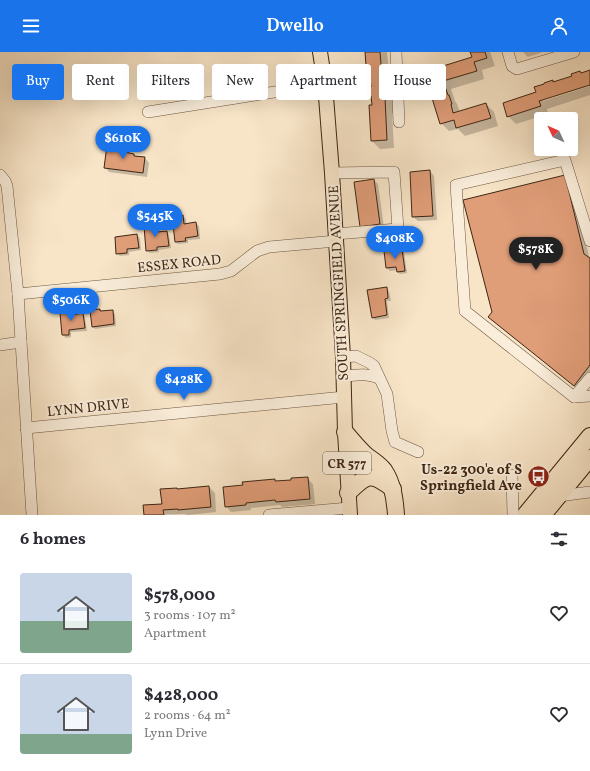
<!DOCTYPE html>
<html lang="en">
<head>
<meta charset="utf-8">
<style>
	body { margin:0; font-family:Vollkorn,serif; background:#f7f7f7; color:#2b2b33; height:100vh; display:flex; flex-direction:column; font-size:15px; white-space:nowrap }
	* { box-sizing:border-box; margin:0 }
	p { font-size:13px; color:#7c7c81 }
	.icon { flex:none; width:22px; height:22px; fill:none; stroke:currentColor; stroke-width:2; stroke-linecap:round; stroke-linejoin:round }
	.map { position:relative; height:463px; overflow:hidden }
	.sheet { display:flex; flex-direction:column; background:#fff; flex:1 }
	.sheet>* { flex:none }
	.guide { position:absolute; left:12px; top:12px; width:566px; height:36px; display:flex; gap:8px }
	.needle { width:26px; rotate:314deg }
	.fabs { position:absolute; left:534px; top:60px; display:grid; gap:8px }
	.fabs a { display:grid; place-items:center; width:44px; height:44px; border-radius:4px; background:#fff; box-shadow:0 4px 16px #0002; font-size:20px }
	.price { position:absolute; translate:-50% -34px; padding:0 9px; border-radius:14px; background:#1a73e8; color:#fff; font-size:13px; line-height:26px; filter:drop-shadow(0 1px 2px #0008) }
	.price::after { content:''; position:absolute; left:50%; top:24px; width:12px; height:9px; margin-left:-6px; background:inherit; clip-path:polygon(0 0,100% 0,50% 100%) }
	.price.on { background:#222; color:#fff }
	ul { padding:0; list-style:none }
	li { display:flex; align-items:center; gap:12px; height:100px; padding:0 20px }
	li+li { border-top:1px solid #e1e1e2 }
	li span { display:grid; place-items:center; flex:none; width:112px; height:80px; border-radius:4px; color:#555 }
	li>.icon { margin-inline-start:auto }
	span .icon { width:48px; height:48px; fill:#fffc; stroke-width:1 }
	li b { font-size:17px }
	h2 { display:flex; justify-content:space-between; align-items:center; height:48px; padding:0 20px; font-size:17px }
	.pill { padding:0 14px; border-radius:4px; background:#fff; box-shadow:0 4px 16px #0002; font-size:14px; line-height:36px }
	.pill.on { background:#1a73e8; color:#fff }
	header { display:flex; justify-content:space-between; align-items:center; height:52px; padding:0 20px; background:#1a73e8; color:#fff; font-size:18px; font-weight:600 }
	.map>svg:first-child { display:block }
</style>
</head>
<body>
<header><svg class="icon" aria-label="menu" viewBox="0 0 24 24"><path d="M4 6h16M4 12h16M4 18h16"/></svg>Dwello<svg class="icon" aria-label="person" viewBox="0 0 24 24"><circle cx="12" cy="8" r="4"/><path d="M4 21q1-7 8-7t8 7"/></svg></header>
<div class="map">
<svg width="590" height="463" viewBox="0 0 590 463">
	<rect width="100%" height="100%" fill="#f8e5c8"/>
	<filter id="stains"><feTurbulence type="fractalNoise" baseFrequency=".005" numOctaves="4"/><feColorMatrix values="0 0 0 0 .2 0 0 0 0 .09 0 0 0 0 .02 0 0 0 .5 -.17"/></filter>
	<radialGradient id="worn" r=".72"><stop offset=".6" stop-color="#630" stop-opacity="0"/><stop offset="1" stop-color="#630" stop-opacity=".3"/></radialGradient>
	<g fill="#0003">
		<path d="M366,0H387L390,31L392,33L393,61H392L394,96L380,97L372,89L373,54L372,46L370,44L372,36L371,28L368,25Z"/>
		<path d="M471,0H490L495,14L482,18L484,27L451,37L455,49L457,52L460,60L486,52L494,60L498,74L465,84L458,77L449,79L441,71L426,21L473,6Z"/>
		<path d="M523,0H543L528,5Z"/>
		<path d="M590,19V32L543,47V49L590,34V43L547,57L548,62L516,72L508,64L552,29L554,31Z"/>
		<path d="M122,96L127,100L134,103L136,105L145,106L149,111L147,125L109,120L105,115Z"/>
		<path d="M430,119L434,124L437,168L418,169L413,165Z"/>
		<path d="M374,128L378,132L384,176L365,179Z"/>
		<path d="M570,130L590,208V326L580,339L495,270Z"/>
		<path d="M183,164L186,167V172L196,171L199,174L200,187L188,188V191L178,192L175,190Z"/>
		<path d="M156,174L159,176V181L167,180L169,183L171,196L159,198V200L150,201L147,199L145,175Z"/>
		<path d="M137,183L140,186L141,198L129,200V203L120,204L117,201Z"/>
		<path d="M402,198L404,200L407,221L400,222L398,220V218L390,219L387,216L385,200Z"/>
		<path d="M386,236L389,239L391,249H387L389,266L375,268L373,265Z"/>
		<path d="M100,258L102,260L112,259L115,262L116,274L95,277L92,274Z"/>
		<path d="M70,261L72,263L83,262L85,265L87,279L71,280V285L66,286L63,283Z"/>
		<path d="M307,426L313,432L315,452L282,455L280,453L251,456V458L231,460L226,454L244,434L274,428L277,430Z"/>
		<path d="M209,435L215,441L216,460L188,463L184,462L145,463L163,452L178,438Z"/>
	</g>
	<g fill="#df9d78" stroke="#3f2614">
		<path d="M365,0H380L382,24H384L387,88L371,89L369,53H372L371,44H369V35H371L370,26H367Z"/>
		<path d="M470,0H485L487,6L474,10L477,19L443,29L448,43H449L452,52H451L453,61L486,51L491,66L456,76L454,68L440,72L424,20L472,5Z"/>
		<path d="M590,18V33L539,49L541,54L507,65L503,51L536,40L534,35L544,32V31L553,28V30L572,24L571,22L580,19L581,21Z"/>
		<path d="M107,93L123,95L122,98H126L125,100L134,102V104L145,105L143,121L104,116Z"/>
		<path d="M430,118L433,164L412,165L410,120Z"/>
		<path d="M565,123L584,202L590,206V313L574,334L488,265L492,260L463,148Z"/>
		<path d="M374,127L380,172L360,175L354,130Z"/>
		<path d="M183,163L184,172L196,170L198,184L185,186L186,189L175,190L172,164Z"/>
		<path d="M156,173L157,180L167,179L169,194L157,195V198L146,199L144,174Z"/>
		<path d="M137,182L139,196L127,197V201L116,202L115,185Z"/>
		<path d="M402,197L405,219L397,220L396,215L386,216L384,199Z"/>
		<path d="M387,235L388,246L385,247L387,263L372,266L367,238Z"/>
		<path d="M100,257V259L113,258L114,272L92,275L90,258Z"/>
		<path d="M71,260V263L83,261L85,276L69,278V283H62L60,261Z"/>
		<path d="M308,425L310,447L276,450L275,448L246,451V453L225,455L223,435L243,433L242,430L275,427V429L291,428V426Z"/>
		<path d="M209,434L211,455L178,458V457L163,458L164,463H144L143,453L162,452L160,437L177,436V437Z"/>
	</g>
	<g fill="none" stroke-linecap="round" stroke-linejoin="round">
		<defs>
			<g id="minor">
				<path d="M396,0L399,70"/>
				<path d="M508,0L512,14L517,17L574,0"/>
				<path d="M148,60L325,32"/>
				<path d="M332,121L394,120L398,177L335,182"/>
				<path d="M0,123L5,129L7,134L18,242L32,463"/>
				<path d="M590,189L565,108L456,133L465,259L574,345L590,326"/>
				<path d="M18,242L220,222L231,219L257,199L269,195L336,189"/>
				<path d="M0,293L21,290"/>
				<path d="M343,305L356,304L370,311L374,314L387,342L392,379L395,390L418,400"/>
				<path d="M344,324C358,323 365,321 379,326"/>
				<path d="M574,345L590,344"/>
				<path d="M26,376L344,345"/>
				<path d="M512,423L513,463"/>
				<path d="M559,444L590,440"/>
				<path d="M269,463L349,456"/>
			</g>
			<path id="major" d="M320,0L325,32L332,121L343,305L345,380L350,463"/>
			<g id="highway">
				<path d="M345,380C352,388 359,397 367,404C373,408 379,412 384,418C393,431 395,448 396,463"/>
				<path d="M348,441C367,422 371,420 393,437"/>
				<path d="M525,463L590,384"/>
				<path d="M543,463L590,406"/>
			</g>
		</defs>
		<use href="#minor" stroke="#6d5641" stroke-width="12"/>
		<use href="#major" stroke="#3f2614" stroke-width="16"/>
		<use href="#highway" stroke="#3f2614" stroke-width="18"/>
		<use href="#minor" stroke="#faeedb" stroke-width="11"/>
		<use href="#major" stroke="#f8e5c8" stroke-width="14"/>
		<use href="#highway" stroke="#f8e5c8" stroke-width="16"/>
	</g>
	<defs>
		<symbol id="bus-disc" viewBox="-11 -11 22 22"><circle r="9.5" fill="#8f2418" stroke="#faeedb"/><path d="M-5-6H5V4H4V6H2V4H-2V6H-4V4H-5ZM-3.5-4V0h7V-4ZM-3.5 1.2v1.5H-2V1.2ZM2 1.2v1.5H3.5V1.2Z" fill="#fff"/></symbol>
	</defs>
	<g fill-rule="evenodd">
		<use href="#bus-disc" x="526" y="412" width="25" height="25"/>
	</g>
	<g text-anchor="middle" stroke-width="4" stroke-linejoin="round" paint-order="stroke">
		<rect fill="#faeedb" stroke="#776250" stroke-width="1" x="323" y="400" width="48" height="22" rx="3"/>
		<g font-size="13" font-weight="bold" fill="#3f2614">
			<text x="347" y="416">CR 577</text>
		</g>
		<g font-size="14" fill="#3f2614" stroke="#faeedb">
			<text transform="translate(179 211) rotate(-6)" y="5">ESSEX ROAD</text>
			<text transform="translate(338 231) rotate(-93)" y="5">SOUTH SPRINGFIELD AVENUE</text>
			<text transform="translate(88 355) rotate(-6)" y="5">LYNN DRIVE</text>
		</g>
		<g font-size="14" font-weight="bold" fill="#3f2614" stroke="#faeedb" text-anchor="end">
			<text x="522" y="422">Us-22 300'e of S<tspan x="522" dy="16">Springfield Ave</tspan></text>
		</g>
	</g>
	<rect width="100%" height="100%" filter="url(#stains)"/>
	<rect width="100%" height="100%" fill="url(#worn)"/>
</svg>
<div class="fabs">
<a><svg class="needle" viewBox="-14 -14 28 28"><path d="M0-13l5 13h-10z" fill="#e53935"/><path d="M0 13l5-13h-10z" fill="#7c7c81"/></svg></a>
</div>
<b class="price" style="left:123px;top:108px">$610K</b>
<b class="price" style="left:155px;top:186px">$545K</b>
<b class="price" style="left:395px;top:208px">$408K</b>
<b class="price on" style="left:536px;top:219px">$578K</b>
<b class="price" style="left:71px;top:270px">$506K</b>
<b class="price" style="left:184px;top:349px">$428K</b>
<div class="guide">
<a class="pill on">Buy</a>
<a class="pill">Rent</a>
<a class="pill">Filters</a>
<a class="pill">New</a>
<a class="pill">Apartment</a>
<a class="pill">House</a>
</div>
</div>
<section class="sheet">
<h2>6 homes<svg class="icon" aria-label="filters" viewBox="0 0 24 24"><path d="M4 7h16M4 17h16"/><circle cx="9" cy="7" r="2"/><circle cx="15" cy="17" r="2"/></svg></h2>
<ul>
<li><span style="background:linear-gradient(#c9d6e8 60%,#7fa58c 0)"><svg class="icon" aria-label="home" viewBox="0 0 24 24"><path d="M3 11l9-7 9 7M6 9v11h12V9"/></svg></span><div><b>$578,000</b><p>3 rooms · 107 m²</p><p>Apartment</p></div><svg class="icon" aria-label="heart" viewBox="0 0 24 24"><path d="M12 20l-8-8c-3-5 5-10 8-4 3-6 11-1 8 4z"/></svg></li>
<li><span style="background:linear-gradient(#c9d6e8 75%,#7fa58c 0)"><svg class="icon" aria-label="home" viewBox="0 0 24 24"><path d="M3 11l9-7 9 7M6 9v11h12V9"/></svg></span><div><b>$428,000</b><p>2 rooms · 64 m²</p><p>Lynn Drive</p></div><svg class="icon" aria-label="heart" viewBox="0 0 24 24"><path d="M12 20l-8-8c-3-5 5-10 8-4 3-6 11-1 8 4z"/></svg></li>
</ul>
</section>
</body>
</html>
